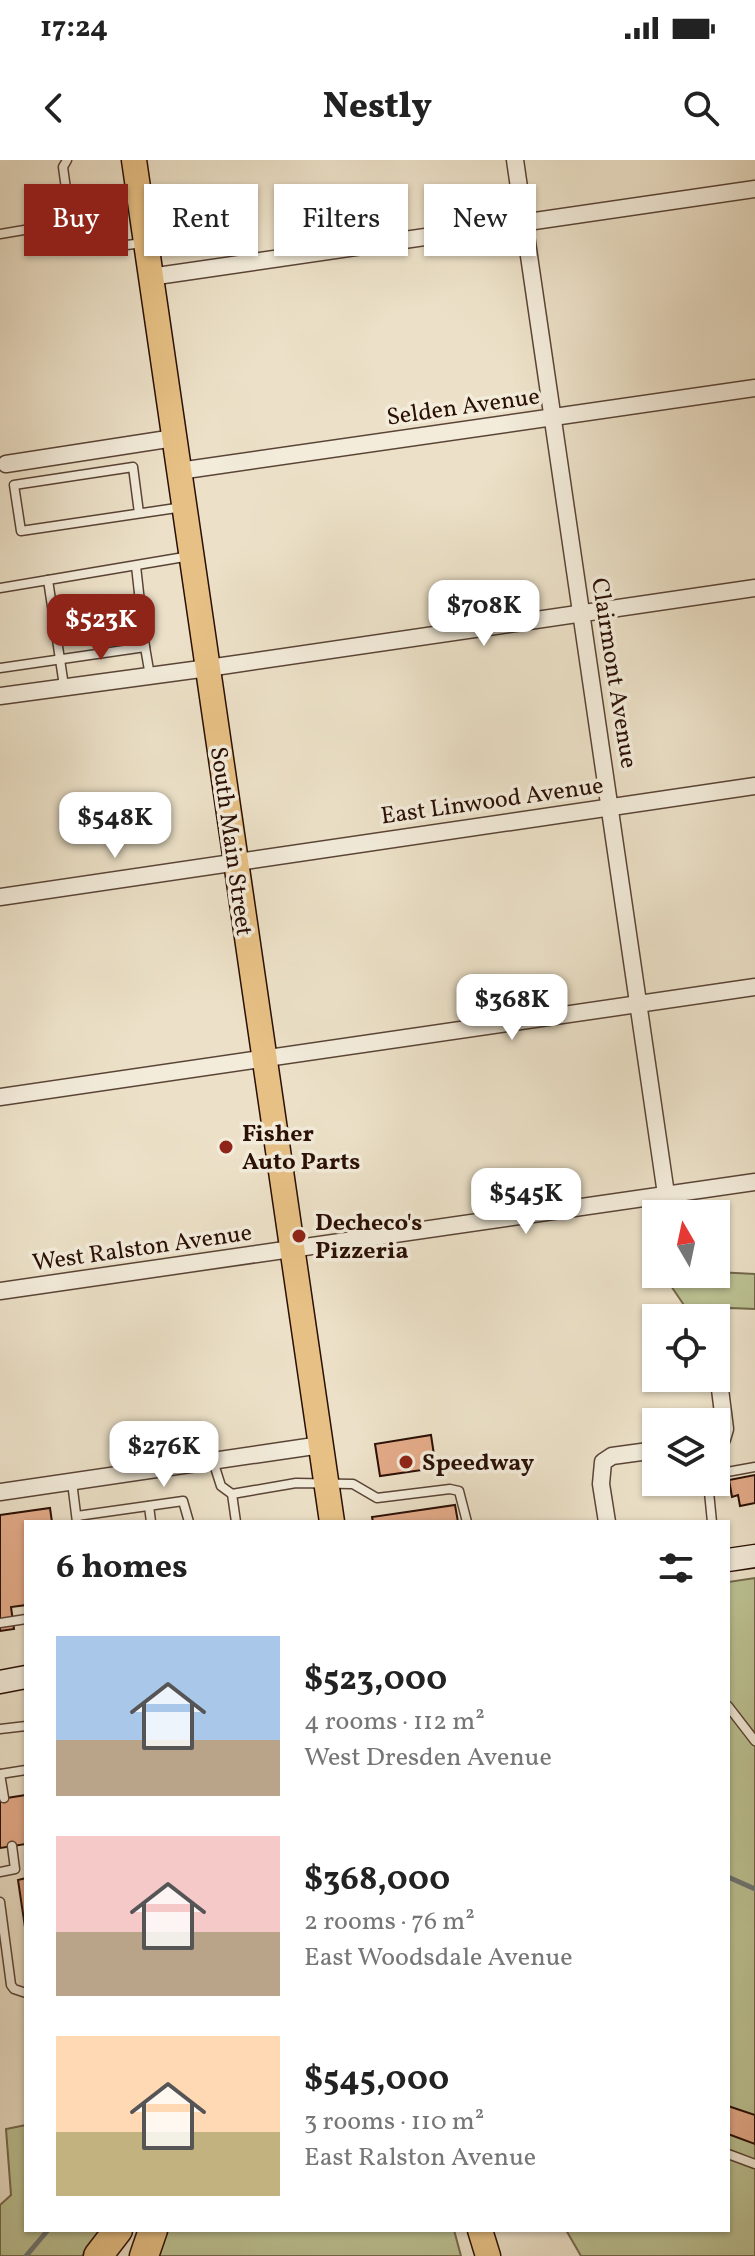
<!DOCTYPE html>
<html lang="en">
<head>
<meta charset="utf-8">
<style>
	body { margin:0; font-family:Vollkorn,serif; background:#f2f2f2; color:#222; height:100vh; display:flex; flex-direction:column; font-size:30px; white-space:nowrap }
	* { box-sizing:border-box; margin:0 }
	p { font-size:26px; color:#767676 }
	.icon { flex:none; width:44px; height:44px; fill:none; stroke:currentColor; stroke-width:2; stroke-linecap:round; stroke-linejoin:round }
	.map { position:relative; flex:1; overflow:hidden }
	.details { position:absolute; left:24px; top:1360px; width:706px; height:712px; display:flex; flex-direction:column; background:#fff; border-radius:0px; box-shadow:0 2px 6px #0004 }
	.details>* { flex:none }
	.top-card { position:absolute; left:24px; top:24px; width:708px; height:72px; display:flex; gap:16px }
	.needle { width:52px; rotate:351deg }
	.tools { position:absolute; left:642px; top:1040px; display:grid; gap:16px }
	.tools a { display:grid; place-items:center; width:88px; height:88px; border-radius:0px; background:#fff; box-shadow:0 2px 6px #0004; font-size:40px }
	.price { position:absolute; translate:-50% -68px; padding:0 18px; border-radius:16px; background:#fff; color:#222; font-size:26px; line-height:52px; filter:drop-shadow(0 2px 4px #0008) }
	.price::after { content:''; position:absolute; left:50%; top:48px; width:24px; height:18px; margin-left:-12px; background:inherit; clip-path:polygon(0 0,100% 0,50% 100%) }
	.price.active { background:#8f2418; color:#fff }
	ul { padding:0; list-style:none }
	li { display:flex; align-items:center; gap:24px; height:200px; padding:0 32px }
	li span { display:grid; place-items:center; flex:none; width:224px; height:160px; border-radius:0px; color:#555 }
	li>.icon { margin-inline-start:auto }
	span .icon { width:96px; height:96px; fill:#fffc; stroke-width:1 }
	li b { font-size:34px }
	h2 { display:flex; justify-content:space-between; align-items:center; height:96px; padding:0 32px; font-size:34px }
	.chip { padding:0 28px; border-radius:0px; background:#fff; box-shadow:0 2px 6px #0004; font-size:28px; line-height:72px }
	.chip.active { background:#8f2418; color:#fff }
	.status { display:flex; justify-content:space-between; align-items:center; height:56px; padding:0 40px; background:#fff; direction:ltr }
	.status svg { height:22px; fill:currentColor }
	header { display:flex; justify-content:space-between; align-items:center; height:104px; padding:0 32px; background:#fff; font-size:36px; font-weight:800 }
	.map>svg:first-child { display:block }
</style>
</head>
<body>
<div class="status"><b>17:24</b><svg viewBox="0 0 49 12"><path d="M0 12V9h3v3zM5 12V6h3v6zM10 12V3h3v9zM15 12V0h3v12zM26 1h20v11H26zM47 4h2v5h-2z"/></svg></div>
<header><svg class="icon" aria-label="back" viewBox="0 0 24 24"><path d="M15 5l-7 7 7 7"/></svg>Nestly<svg class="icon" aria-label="search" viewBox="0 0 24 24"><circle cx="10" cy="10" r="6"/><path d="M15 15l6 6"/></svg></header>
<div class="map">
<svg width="755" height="2096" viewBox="0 0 755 2096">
	<rect width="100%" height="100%" fill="#ece1c8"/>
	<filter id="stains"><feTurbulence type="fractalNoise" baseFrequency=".0025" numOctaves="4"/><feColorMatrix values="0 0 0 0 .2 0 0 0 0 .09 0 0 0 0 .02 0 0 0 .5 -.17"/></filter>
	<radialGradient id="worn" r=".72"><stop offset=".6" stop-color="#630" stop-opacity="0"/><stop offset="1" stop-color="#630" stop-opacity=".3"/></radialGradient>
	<g fill="#bcc293" stroke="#73684c" stroke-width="2">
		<path d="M716,1112L755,1114V1149L730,1148L690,1154L669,1123Z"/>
		<path d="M755,1418V2096H581L566,2070H728V1422Z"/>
		<path d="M26,1965V2070H104L82,2096H0V2045L11,2035L6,1969Z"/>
		<path d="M163,2070H454L461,2096H154Z"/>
	</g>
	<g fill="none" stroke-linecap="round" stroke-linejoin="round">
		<g stroke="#6e7674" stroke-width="5">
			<path d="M728,1717L755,1729"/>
			<path d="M26,2096L48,2070"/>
		</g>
	</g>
	<g fill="#e4ab89" stroke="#2a0f05" stroke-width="2">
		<path d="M431,1275L436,1308L380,1316L375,1284Z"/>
		<path d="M755,1315V1343L740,1346L738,1335L732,1337L729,1320Z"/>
		<path d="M455,1345L458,1362H373L372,1357Z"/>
		<path d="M50,1348L52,1362H26V1445L11,1447L14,1469L0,1471V1355Z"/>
		<path d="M26,1635V1684L0,1688V1639Z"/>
		<path d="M26,1718V1774L18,1720Z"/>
		<path d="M728,1946L755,1955V1984L728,1974Z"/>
	</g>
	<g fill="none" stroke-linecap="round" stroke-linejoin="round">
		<defs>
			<g id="lane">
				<path d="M67,0L63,7L74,87L82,90L144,83"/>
				<path d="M0,74L71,62"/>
				<path d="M139,353L133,307L14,325L21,371L183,347"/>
				<path d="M0,428L48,420"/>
				<path d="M145,487L150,516"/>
				<path d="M0,508L145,487L136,406"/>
				<path d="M64,526L48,420L190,396"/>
				<path d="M213,1301L221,1326L232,1334L236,1362"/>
				<path d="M716,1314L755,1307"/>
				<path d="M72,1322L77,1362"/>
				<path d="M708,1322L712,1362"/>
				<path d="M232,1334L296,1323L353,1324L377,1338L450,1329L459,1331L467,1362"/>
				<path d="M149,1346L151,1362"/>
				<path d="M77,1356L183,1341L189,1362"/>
				<path d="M0,1463L26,1459"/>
				<path d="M728,1546L755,1581"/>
				<path d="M0,1569L26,1566"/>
				<path d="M0,1614L26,1610"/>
				<path d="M0,1614L4,1638"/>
				<path d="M0,1712L15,1709L12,1686"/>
				<path d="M0,1742L11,1825L14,1829L26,1833"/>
				<path d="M728,1994L755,2004"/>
			</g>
			<g id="street">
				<path d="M515,0L666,1034"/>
				<path d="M150,117L755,29"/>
				<path d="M6,304L174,278"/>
				<path d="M179,311L755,228"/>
				<path d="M0,536L208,508L755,428"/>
				<path d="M0,737L755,626"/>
				<path d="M0,937L755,827"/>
				<path d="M0,1131L755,1022"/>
				<path d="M716,1197L725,1269L722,1279L716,1281"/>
				<path d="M0,1332L321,1285"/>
				<path d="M607,1362L601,1324L603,1302L612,1296L656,1290"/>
			</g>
			<g id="secondary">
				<path d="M728,1400L755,1396"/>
				<path d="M0,1522L26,1517"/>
			</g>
			<g id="primary">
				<path d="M134,0L332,1362"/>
				<path d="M480,2070L488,2096"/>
			</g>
			<g id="highway">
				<path d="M98,2096L118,2070"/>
				<path d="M144,2096L153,2070"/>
			</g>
		</defs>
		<use href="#lane" stroke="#5a4436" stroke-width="11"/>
		<use href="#street" stroke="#5a4436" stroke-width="19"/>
		<use href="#secondary" stroke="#2a0f05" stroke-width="25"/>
		<use href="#primary" stroke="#2a0f05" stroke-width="27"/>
		<use href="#highway" stroke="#2a0f05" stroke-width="31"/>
		<use href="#lane" stroke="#f3ecdb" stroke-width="8"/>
		<use href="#street" stroke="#f3ecdb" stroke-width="16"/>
		<use href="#secondary" stroke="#f3ecdb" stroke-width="22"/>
		<use href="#primary" stroke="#e6c084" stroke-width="24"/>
		<use href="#highway" stroke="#e6c084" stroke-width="28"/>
	</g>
	<g fill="#8f2418" stroke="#f3ecdb" stroke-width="3">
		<circle cx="226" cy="987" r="8"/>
		<circle cx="299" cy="1076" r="8"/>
		<circle cx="406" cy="1302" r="8"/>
	</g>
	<g text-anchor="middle" stroke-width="7" stroke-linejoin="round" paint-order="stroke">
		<g font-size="24" fill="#2a0f05" stroke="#f3ecdb">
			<text transform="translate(463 246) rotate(-8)" y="8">Selden Avenue</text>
			<text transform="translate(615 513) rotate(81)" y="8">Clairmont Avenue</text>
			<text transform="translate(492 640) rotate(-8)" y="8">East Linwood Avenue</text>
			<text transform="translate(232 681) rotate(82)" y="8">South Main Street</text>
			<text transform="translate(142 1087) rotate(-8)" y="8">West Ralston Avenue</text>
		</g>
		<g font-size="24" font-weight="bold" fill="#2a0f05" stroke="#f3ecdb" text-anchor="start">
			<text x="242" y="981">Fisher<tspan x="242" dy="28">Auto Parts</tspan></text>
			<text x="315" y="1070">Decheco's<tspan x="315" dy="28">Pizzeria</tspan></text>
			<text x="422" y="1310">Speedway</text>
		</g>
	</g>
	<rect width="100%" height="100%" filter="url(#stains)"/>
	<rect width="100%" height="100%" fill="url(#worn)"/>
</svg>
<div class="tools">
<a><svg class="needle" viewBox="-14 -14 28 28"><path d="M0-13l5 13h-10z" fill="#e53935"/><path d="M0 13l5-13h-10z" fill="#767676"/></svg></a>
<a><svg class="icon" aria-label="locate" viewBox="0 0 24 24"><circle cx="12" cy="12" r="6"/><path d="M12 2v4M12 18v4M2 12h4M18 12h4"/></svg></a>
<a><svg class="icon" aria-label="layers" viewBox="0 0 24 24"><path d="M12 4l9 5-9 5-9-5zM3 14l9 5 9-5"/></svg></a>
</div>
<b class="price" style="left:484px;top:488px">$708K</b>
<b class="price active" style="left:101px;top:502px">$523K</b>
<b class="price" style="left:115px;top:700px">$548K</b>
<b class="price" style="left:512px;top:882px">$368K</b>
<b class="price" style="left:526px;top:1076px">$545K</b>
<b class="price" style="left:164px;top:1329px">$276K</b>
<div class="top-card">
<a class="chip active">Buy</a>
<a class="chip">Rent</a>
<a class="chip">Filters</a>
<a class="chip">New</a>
</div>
<section class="details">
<h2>6 homes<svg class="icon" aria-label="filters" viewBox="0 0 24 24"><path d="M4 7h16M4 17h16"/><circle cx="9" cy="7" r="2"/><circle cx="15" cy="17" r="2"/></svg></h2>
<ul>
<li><span style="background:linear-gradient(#a9c7e8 65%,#b9a48a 0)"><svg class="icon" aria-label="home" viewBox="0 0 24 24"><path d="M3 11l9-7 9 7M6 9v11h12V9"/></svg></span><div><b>$523,000</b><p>4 rooms · 112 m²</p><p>West Dresden Avenue</p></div></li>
<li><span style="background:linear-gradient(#f6c9c9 60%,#b9a48a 0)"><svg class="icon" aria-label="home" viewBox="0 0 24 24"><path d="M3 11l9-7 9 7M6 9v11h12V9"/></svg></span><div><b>$368,000</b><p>2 rooms · 76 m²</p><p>East Woodsdale Avenue</p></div></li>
<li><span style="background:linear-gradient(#ffd9b3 60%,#c2b280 0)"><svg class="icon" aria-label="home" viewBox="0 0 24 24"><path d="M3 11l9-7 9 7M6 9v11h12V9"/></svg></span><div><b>$545,000</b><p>3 rooms · 110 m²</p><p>East Ralston Avenue</p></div></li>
</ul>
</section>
</div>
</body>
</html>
